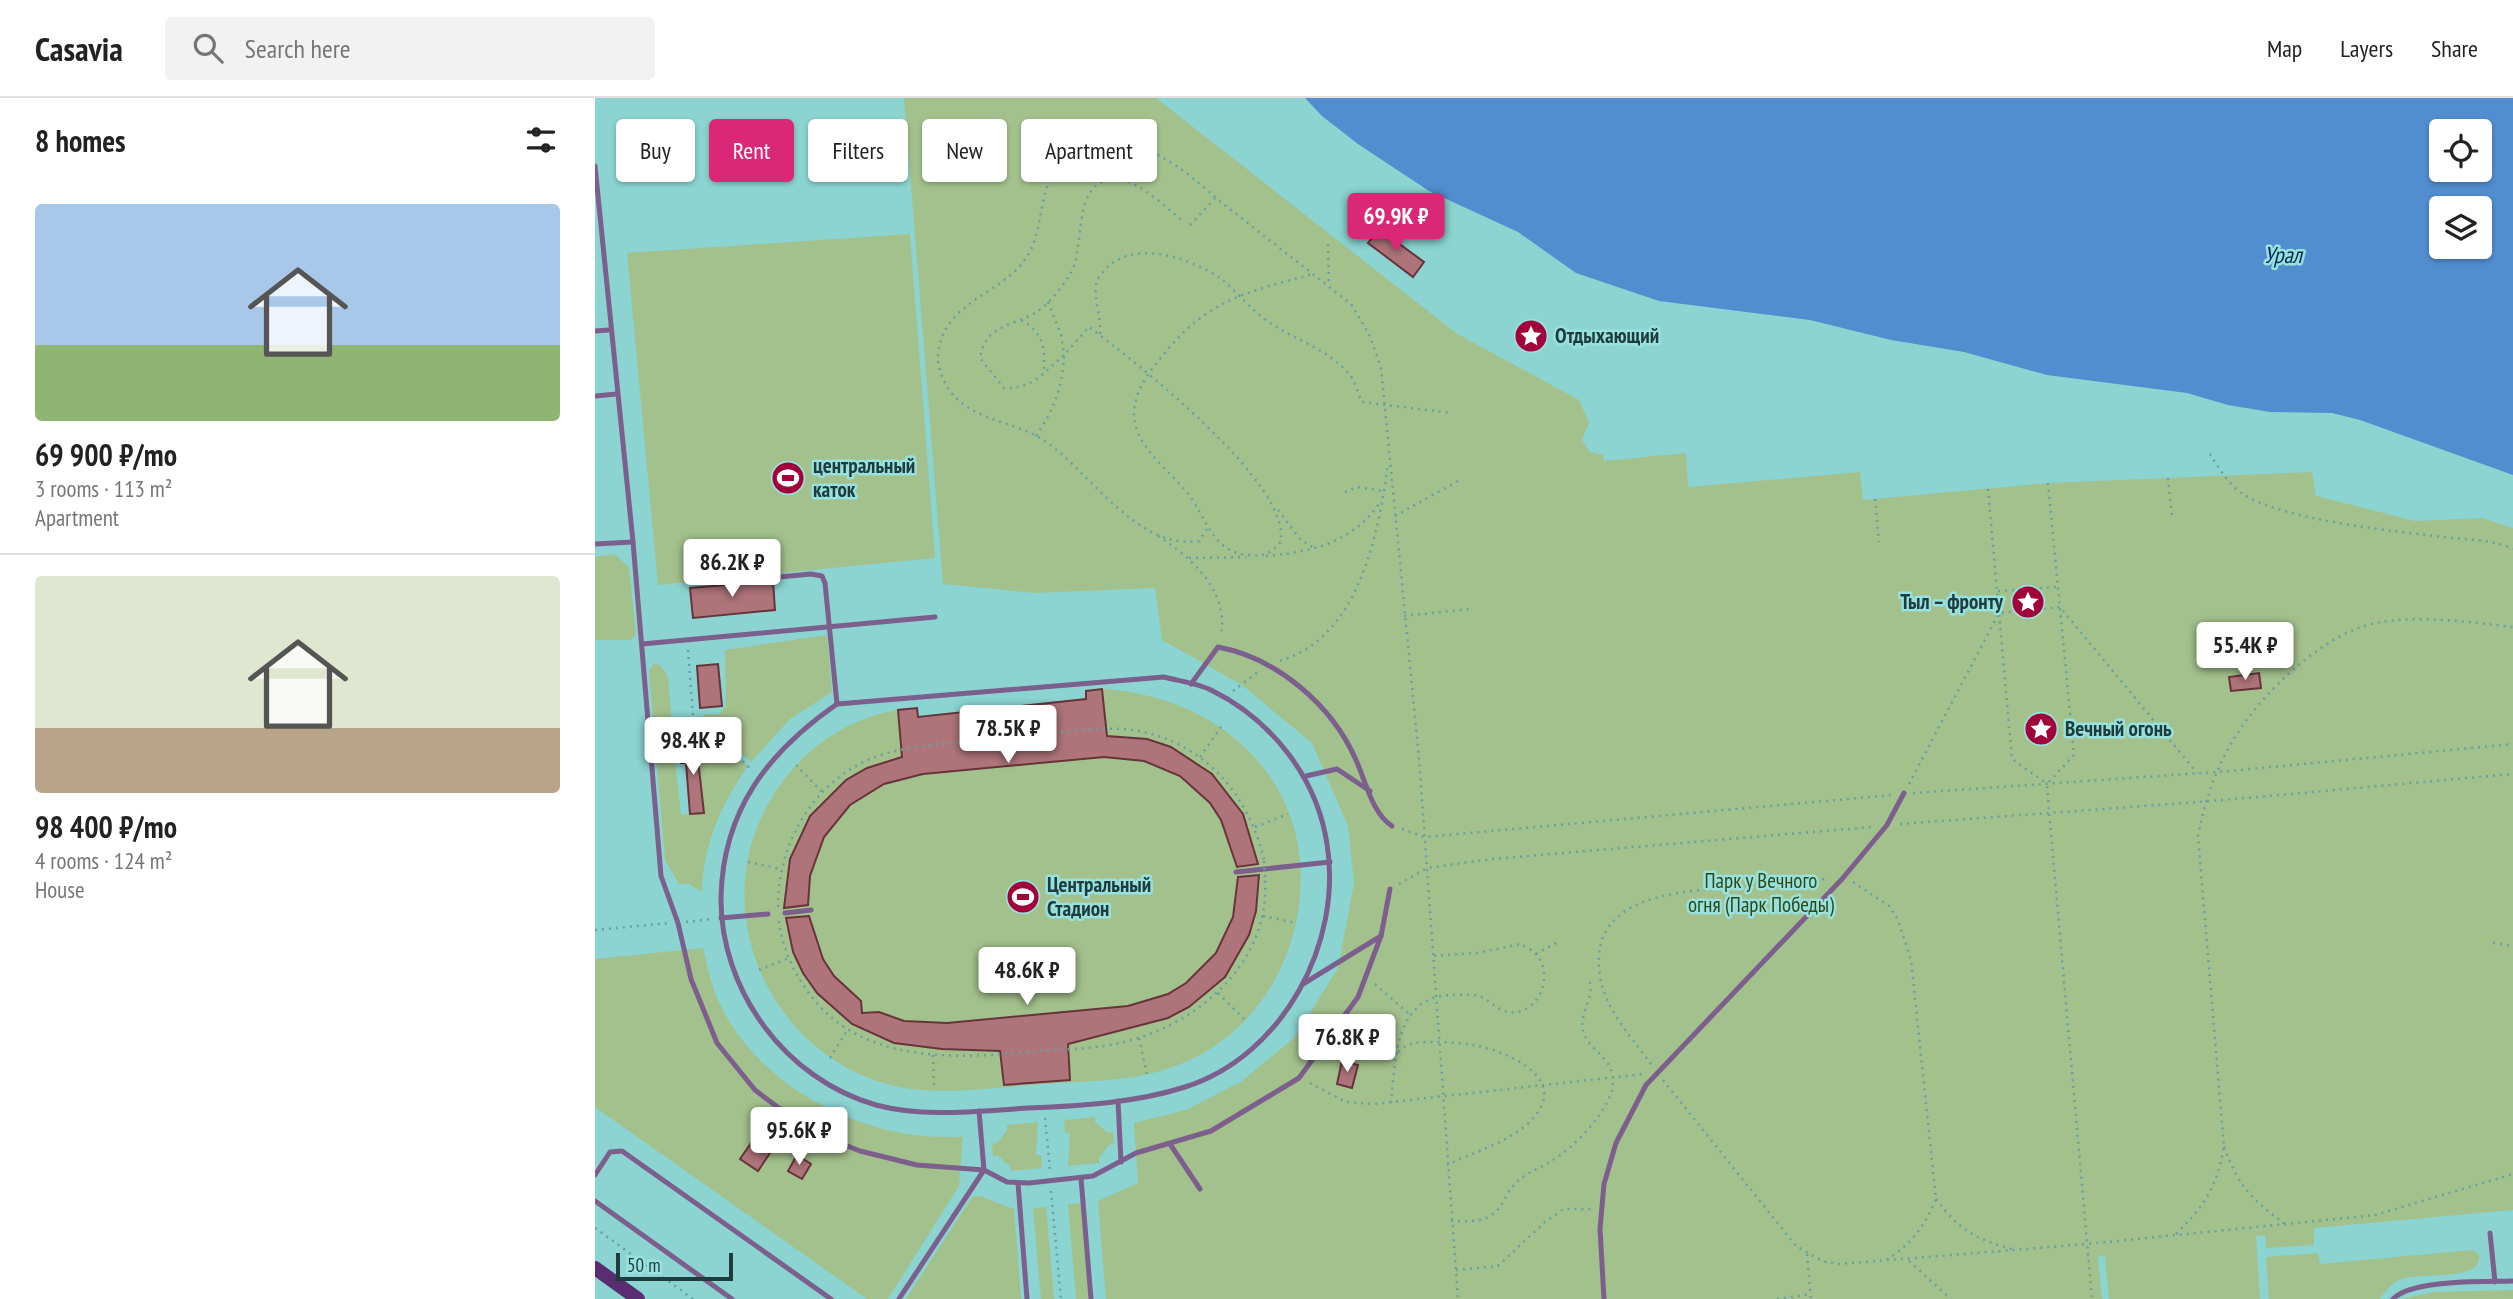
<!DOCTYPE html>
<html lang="en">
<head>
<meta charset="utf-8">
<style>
	body { margin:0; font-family:"PT Sans Narrow",sans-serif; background:#f2f2f2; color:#222; height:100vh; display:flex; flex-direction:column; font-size:26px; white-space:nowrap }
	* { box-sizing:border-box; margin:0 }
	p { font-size:23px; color:#767676 }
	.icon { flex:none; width:38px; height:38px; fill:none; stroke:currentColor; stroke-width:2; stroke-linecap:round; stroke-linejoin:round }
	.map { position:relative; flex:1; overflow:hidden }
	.side { display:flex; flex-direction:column; background:#fff; width:595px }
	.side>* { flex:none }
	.hud { position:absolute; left:21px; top:21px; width:665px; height:63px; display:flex; gap:14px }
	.tools { position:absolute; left:1834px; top:21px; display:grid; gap:14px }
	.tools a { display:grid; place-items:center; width:63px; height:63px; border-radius:7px; background:#fff; box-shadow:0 2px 5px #0004; font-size:35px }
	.scale { position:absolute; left:21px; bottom:18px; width:117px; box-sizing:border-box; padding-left:7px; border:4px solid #1e3c3b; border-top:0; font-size:19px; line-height:24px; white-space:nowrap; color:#1e3c3b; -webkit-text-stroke:5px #98e1de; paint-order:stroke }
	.price { position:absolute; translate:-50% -60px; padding:0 16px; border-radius:7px; background:#fff; color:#222; font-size:23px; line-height:46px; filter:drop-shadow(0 2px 4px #0008) }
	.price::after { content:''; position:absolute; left:50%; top:42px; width:21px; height:16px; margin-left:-10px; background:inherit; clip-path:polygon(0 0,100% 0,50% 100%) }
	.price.current { background:#db2777; color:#fff }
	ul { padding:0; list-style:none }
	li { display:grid; align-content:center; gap:14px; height:371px; padding:0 35px }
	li+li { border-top:2px solid #e0e0e0 }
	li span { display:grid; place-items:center; height:217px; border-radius:7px; color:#555 }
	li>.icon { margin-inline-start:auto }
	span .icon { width:126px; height:126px; fill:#fffc; stroke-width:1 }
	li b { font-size:30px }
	h2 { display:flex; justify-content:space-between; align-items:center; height:84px; padding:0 35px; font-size:30px }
	.chip { padding:0 24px; border-radius:7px; background:#fff; box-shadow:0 2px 5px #0004; font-size:24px; line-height:63px }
	.chip.current { background:#db2777; color:#fff }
	header { display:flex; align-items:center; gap:42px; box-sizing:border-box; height:98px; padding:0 35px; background:#fff; border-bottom:2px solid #e0e0e0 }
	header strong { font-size:33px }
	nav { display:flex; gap:38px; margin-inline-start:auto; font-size:24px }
	.search { width:490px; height:63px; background:#f2f2f2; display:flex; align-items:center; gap:18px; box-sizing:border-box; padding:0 24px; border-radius:7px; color:#767676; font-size:26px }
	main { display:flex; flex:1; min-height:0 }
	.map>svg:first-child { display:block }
</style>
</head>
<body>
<header>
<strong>Casavia</strong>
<div class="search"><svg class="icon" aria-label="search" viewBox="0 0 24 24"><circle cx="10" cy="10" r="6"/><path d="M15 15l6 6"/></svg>Search here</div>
<nav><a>Map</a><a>Layers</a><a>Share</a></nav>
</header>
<main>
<section class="side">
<h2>8 homes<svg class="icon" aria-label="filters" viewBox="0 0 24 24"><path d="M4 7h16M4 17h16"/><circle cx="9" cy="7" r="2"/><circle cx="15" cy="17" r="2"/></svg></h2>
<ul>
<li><span style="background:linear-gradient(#a9c7e8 65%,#8fb573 0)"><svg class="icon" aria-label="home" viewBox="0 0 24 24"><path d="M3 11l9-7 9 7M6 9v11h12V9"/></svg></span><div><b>69 900 ₽/mo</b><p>3 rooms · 113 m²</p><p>Apartment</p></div></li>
<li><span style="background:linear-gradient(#dfe7d0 70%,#b9a48a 0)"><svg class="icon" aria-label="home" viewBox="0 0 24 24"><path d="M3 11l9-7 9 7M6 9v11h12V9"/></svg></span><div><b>98 400 ₽/mo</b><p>4 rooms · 124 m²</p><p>House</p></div></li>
</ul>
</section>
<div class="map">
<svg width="1918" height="1201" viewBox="0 0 1918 1201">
	<rect width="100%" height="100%" fill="#8bd4d1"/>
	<g fill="#a3c18d" fill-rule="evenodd">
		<path d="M309,0H561L861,235L984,302L994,325L987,342L995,354L1008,357L1009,363L1091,355L1093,389L1265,374L1268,402L1453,385L1717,374L1721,398L1820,423L1887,420L1918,430V1112L1719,1130V1147L1671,1150L1670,1137L1661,1138L1665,1201H1514L1510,1157L1503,1159L1507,1201H511L503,1103L543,1085L539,1025L591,1012L647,983L700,939L743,870L759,786L753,728L717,645L647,587L567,542L560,490L440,495L348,486Z"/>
		<path d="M315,136L340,460L63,487L32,155Z"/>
		<path d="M19,456L34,469L41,537L35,542H0V459Z"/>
		<path d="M232,537L237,594L195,621L156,664L106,620L110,616H124L131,608L130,552Z"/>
		<path d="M59,566L65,567L73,578L77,629L94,621L119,637L153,668C126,706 108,747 107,794L94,786H84L70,762L54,572ZM101,642L106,649H102L100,683H106L109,714L86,717L78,645Z"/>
		<path d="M507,591C604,596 695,658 705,762C712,852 664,940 575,970C535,984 490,983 448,986C397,989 342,1000 292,986C183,956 120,832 163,727C188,667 238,623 303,612L305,639L509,619Z"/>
		<path d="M108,850C112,866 115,882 121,897C153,975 238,1026 319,1037C335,1039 352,1039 368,1039L364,1088L293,1201H272L0,1009V861Z"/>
		<path d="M500,1019V1024L512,1034H518L519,1046L514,1047L504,1060V1065L473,1068L475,1035H470L469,1022Z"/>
		<path d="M443,1024L441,1057H446L447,1070L416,1073L415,1068L403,1058H398L397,1046L402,1045L412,1032V1027Z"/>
		<path d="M385,1098L419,1111L426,1201H311L377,1099Z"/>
		<path d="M486,1105L494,1201H481L473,1106Z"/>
		<path d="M451,1109L459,1201H446L438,1110Z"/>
		<path d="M1877,1152L1884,1156C1889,1185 1824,1173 1804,1182C1795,1187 1790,1193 1785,1201H1674L1671,1159L1723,1155L1725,1166Z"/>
		<path d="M1918,1192V1201H1806L1839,1194Z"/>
	</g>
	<path fill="#518dcf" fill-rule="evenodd" d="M710,0H1918V377L1765,322L1737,315L1675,314L1633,307L1592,295L1452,277L1369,254L1296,242L1215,222L1064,203L981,175L923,134L834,93L763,46L727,18ZM1846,33H1885V72H1846ZM1846,110H1885V149H1846Z"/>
	<g fill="#ae747a" stroke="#67343b" stroke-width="2">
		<path d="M784,131L829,164L818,179L773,145Z"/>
		<path d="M178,483L180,512L98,520L95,490Z"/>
		<path d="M123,566L127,608L105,610L102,568Z"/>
		<path d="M1664,575L1666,590L1636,593L1634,579Z"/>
		<path d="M507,591L512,638L552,641L576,649L617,676L648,716L663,766L642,769L626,722L615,705L585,678L549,663L509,659L328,676L289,686L255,707L229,739L215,778L213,807L189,810L195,761L215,718L251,682L272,670L307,659L303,612L322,610L323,619L491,601V593Z"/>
		<path d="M101,644L109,715L95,716L91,665H86L85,645Z"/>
		<path d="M664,777L661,813L654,837L630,879L594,909L573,920L473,946L475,982L409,987L405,953L347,951L299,945L257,926L222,895L208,875L198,854L191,820L214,818L228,861L239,878L266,903L267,915L284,914L309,923L352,925L533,908L573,896L591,885L621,855L638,819L643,779Z"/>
		<path d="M747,963L763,967L757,990L742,986Z"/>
		<path d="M170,1025L187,1037L163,1073L145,1061Z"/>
		<path d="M202,1057L216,1066L207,1081L193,1073Z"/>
	</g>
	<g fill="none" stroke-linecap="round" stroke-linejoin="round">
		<g stroke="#67a2a0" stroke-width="2.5" stroke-dasharray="2 5" stroke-linecap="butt">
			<path d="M595,127L621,99"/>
			<path d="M733,146L734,188"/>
			<path d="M453,204L466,237L469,257C448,275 438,291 409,290L385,260C390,228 414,229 438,216C452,209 465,191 474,178C491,153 477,93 510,83C539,75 567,107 588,123"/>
			<path d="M426,222C449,235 450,250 449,275"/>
			<path d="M505,236C507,218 495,194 504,179C531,138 592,158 625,180C640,192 653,208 668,220C694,240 732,250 753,275C760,282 763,295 767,304L857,315"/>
			<path d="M441,338C460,309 467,291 469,257L494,229C537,261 701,389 685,445C675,456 668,459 653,457C615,454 611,416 590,392C572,371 541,348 539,319C538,298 549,281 561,266C609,203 644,196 718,176"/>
			<path d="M1615,356C1623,369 1632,384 1645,394C1684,422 1798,433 1849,439C1871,442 1898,441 1918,451"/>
			<path d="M1573,380L1577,419"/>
			<path d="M1453,385L1479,657L1452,686L1454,713L1497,1201"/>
			<path d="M1393,391L1417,661L1452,686"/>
			<path d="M750,394L762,389L789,393"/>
			<path d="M1280,401L1284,444"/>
			<path d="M683,412L705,441L719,450"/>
			<path d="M800,418L863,383"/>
			<path d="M612,431L604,443C540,453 493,369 445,340C418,324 382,322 360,299C350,289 342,270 343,256C349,198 418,196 437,149C449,121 444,89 466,65C488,40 525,41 554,53C583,65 607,88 631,108C673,141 714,173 756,206L774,236L786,269L824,660L863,1201"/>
			<path d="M563,438C597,460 634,493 626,538"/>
			<path d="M671,458C718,454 759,444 786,403"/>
			<path d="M594,460L651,459"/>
			<path d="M1403,493L1462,489"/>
			<path d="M809,518L875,511"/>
			<path d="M93,552L98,617L158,673"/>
			<path d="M685,563C764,539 783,438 793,366"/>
			<path d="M638,593L663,574"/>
			<path d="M605,659L626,629"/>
			<path d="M201,667L227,694"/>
			<path d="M1314,686L1404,515L1465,509L1602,675"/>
			<path d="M1318,695L1635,673L1918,646"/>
			<path d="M1305,726L1617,703L1918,676"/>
			<path d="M660,729L693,716"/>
			<path d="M807,731L829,739L1297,697"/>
			<path d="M153,764L186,771"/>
			<path d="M1258,784L1294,808L1303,822L1316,862L1341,1101C1329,1130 1315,1148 1288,1164"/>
			<path d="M804,786L832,770L897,761L1277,729"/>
			<path d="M183,809C183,739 225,672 296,654C333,645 373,644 412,641C449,637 490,629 528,631C602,637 653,692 669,762"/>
			<path d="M668,818L702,825"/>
			<path d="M184,823C187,848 197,871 211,891C263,968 363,961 444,953C472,951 502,951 529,944C603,926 675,865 670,782"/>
			<path d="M91,824L116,821"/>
			<path d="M0,832L74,825"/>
			<path d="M1898,845L1918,848"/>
			<path d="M941,856L963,844"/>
			<path d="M164,872L194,860"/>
			<path d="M780,886L814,916"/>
			<path d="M623,895L650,922"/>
			<path d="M748,939L780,958L793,961C803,957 808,946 820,945C837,943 861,944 878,947C907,952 969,976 943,1014C925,1041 879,1054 852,1067"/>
			<path d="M544,940L552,976"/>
			<path d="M338,957L339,992"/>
			<path d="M235,960L253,931"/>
			<path d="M1056,966C1037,940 1010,911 1005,878C992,796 1084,794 1140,789C1170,786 1201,781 1231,781"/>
			<path d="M1068,982L1201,1148L1227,1163L1244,1166L1492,1146L1780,1117L1918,1076"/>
			<path d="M715,985L751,1004L778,1006L1048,976"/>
			<path d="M796,1005C801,957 800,895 862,897C868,897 877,896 884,898C897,902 904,917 922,914C948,909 958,873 940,855C936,851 930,849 926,846L881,855L837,858"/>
			<path d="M450,1020L455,1072"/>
			<path d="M1629,1049C1645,1090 1655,1100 1690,1126"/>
			<path d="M456,1093L466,1201"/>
			<path d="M1341,1101C1364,1132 1380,1141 1417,1151"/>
			<path d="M856,1123C870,1123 886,1125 898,1116C908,1109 911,1094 920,1086C930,1075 944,1071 956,1063C978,1051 1017,1011 1018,985C1019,960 997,955 989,936C982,918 999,902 995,884"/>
			<path d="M0,1130L98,1201"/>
			<path d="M1581,1136C1610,1107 1621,1091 1629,1049L1603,738C1617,666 1646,618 1700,570C1719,554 1740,539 1763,530C1806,514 1873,524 1918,529"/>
			<path d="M1212,1156L1216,1201"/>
			<path d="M1314,1163L1356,1201"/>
			<path d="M861,1172L903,1168L950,1124L969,1111H996"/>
			<path d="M1182,1201L1216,1196"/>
		</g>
		<g stroke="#7d5f8e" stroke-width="5">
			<path d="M0,68L38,444L66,778L83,825L96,881L122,945L160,992L213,1032L265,1053L322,1067L389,1072L412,1084L434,1085L498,1078L541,1055L616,1033L704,980L763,899L786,838L795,791"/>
			<path d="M0,233L14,232"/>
			<path d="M0,298L22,296"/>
			<path d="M0,446L38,444"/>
			<path d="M184,479L216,476L227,478L230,485L242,606"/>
			<path d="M47,546L340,519"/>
			<path d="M569,579C584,583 602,585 616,592C677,622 722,680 732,746C748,845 688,958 590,989C540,1005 485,1008 433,1010C383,1013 329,1020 281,1007C190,981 125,892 126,799C128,712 173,654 242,606Z"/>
			<path d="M596,586L623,549C682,560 737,607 761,662C771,684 777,715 797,728"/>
			<path d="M711,678L742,671L775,693"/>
			<path d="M641,774L735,764"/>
			<path d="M190,815L216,812"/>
			<path d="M126,820L173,816"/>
			<path d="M708,886L786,838"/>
			<path d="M523,1003L526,1064"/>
			<path d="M575,1046L605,1091"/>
			<path d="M0,1077L15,1054L27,1053L236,1201"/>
			<path d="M486,1080L496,1201"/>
			<path d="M423,1085L432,1201"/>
			<path d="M0,1103L137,1201"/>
			<path d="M1895,1135L1900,1184"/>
			<path d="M304,1201L389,1072L384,1013"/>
			<path d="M1009,1201L1005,1131L1009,1086L1021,1045L1051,987L1247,781L1292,727L1309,695"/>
			<path d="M1798,1201C1817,1181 1890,1184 1918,1183"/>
		</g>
		<path stroke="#5a2c72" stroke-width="14" d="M0,1170L43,1201"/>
		<path stroke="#67a2a0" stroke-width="2.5" stroke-dasharray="2 5" stroke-linecap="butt" d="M669,763L670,779"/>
	</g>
	<defs>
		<symbol id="sight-disc" viewBox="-11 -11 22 22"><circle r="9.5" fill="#a10239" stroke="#98e1de"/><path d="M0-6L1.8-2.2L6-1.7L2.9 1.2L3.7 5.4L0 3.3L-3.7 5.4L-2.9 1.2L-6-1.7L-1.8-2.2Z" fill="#fff"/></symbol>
		<symbol id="stadium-disc" viewBox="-11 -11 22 22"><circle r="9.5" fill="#a10239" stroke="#98e1de"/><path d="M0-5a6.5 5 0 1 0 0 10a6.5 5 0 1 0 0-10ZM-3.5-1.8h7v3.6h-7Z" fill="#fff"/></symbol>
	</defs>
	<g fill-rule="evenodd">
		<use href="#sight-disc" x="917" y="219" width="38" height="38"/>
		<use href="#stadium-disc" x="174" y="361" width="38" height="38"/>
		<use href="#sight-disc" x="1414" y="485" width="38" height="38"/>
		<use href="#sight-disc" x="1427" y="612" width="38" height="38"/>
		<use href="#stadium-disc" x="409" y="780" width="38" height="38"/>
	</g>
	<g text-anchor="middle" stroke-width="5" stroke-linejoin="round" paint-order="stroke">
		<g font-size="21" font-weight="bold" fill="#1e3c3b" stroke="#98e1de" text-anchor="start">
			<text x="960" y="245">Отдыхающий</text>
			<text x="218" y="375">центральный<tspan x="218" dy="24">каток</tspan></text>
			<text x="1408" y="511" text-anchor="end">Тыл – фронту</text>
			<text x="1470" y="638">Вечный огонь</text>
			<text x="452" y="794">Центральный<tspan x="452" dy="24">Стадион</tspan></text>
		</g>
		<g font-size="21" fill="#2d4911" stroke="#98e1de">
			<text x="1166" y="790">Парк у Вечного<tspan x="1166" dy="24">огня (Парк Победы)</tspan></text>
		</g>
		<g font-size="23" font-style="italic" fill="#002a54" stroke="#98e1de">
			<text x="1688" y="165">Урал</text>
		</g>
	</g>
</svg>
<div class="tools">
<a><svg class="icon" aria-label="locate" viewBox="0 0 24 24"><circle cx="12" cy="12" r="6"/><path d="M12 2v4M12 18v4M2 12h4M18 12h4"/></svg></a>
<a><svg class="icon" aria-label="layers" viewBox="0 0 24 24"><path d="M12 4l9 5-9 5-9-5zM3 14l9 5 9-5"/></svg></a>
</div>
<div class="scale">50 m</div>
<b class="price current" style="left:801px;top:155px">69.9K ₽</b>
<b class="price" style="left:137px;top:501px">86.2K ₽</b>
<b class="price" style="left:1650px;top:584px">55.4K ₽</b>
<b class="price" style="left:413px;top:667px">78.5K ₽</b>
<b class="price" style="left:98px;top:679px">98.4K ₽</b>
<b class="price" style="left:432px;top:909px">48.6K ₽</b>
<b class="price" style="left:752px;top:976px">76.8K ₽</b>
<b class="price" style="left:204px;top:1069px">95.6K ₽</b>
<div class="hud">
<a class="chip">Buy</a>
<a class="chip current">Rent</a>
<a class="chip">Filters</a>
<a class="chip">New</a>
<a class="chip">Apartment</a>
</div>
</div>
</main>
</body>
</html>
